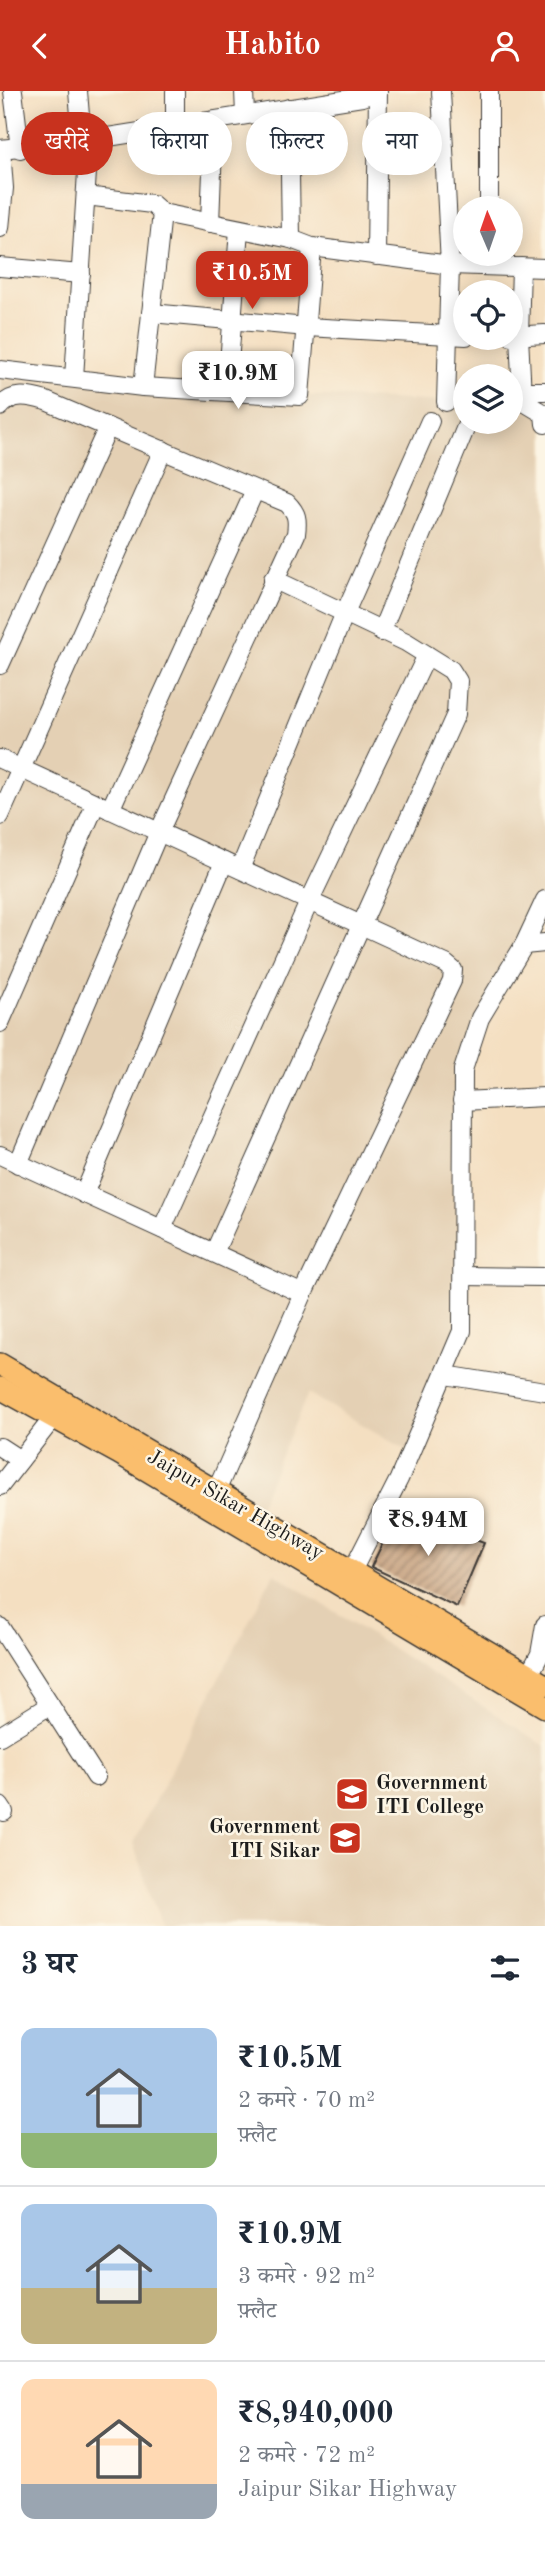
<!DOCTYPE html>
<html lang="hi">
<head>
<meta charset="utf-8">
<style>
	body { margin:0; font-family:"Old Standard TT","Noto Serif Devanagari",serif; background:#f2f2f3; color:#1f2937; height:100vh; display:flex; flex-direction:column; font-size:26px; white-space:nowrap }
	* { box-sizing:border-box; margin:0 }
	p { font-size:23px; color:#747a83 }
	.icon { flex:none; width:38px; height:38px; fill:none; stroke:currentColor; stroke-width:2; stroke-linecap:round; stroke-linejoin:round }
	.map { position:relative; height:1835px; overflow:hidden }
	.drawer { display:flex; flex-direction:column; background:#fff; flex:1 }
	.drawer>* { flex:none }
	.banner { position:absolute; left:21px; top:21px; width:504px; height:63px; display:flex; gap:14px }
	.needle { width:46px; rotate:358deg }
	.fabs { position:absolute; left:453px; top:105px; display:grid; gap:14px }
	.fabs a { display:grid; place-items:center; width:70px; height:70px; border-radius:50%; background:#fff; box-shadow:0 4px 18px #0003; font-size:35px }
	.price { position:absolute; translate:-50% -60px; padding:0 16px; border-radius:14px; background:#fff; color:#222; font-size:23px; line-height:46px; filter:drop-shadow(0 2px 4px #0008) }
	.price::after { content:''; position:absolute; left:50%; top:42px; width:21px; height:16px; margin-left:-10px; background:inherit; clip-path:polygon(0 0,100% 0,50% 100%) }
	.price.current { background:#c8321e; color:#fff }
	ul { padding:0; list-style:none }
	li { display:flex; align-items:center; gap:21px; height:175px; padding:0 21px }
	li+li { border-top:2px solid #e0e1e3 }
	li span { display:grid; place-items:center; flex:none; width:196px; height:140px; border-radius:14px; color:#555 }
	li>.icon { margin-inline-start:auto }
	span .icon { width:84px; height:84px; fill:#fffc; stroke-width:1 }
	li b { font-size:30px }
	h2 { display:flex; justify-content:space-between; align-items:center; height:84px; padding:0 21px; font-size:30px }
	.pill { padding:0 24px; border-radius:32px; background:#fff; box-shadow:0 4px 18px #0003; font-size:24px; line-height:63px }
	.pill.current { background:#c8321e; color:#fff }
	header { display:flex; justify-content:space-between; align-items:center; height:91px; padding:0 21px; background:#c8321e; color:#fff; font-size:32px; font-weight:700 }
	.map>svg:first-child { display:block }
</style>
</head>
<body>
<header><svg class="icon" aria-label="back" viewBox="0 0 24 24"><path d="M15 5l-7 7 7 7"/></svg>Habito<svg class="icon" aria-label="person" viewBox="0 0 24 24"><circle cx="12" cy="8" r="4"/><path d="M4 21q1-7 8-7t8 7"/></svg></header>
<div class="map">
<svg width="545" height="1835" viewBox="0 0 545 1835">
	<defs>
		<pattern id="building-hatch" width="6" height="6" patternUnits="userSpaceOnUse" patternTransform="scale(1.75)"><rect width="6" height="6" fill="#c8a483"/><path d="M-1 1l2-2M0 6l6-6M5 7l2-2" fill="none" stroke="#a2856a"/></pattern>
	</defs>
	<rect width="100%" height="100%" fill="#fcf5e5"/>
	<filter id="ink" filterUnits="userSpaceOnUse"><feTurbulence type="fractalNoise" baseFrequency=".0143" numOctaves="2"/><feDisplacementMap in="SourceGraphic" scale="14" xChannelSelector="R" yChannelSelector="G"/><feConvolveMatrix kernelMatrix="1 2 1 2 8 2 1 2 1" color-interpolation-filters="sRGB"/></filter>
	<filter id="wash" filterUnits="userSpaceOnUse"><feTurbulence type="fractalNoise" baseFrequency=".00686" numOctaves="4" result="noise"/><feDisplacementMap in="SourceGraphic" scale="28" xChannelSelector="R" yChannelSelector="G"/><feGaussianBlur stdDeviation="1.57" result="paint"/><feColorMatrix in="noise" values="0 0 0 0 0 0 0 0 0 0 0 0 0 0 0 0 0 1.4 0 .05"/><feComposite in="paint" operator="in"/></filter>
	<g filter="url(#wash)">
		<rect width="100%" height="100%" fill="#f4dfc1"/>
		<g fill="#e4d0b4">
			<path d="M0,289L446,311L465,313L466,331H511V319L544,323L545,802L468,958L462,1240L410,1361L308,1302L255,1425L0,1290Z"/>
			<path d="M274,1482L545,1655V1835H161L133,1752Z"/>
		</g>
		<g id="blocks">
			<path fill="url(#building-hatch)" d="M398,1421L484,1452L457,1516L371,1476Z"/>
		</g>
	</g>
	<g filter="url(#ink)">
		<use href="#blocks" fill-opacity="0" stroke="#3c3935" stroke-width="2"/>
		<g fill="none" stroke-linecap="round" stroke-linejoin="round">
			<defs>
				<g id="minor">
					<path d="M13,0L20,58"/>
					<path d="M78,0L82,49"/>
					<path d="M244,0L245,24"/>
					<path d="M441,0L450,174L446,311"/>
					<path d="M489,0V117"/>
					<path d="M289,17L291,148"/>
					<path d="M175,36V0"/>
					<path d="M0,58L89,49L362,6L378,0"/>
					<path d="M86,105L152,113L162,122L291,148L312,156L450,174L545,177"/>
					<path d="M210,132L214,30"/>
					<path d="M0,137L4,97L1,58"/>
					<path d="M376,165L378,0"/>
					<path d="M0,176L81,183"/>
					<path d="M521,176L519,245L522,305L524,311L544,323L545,333"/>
					<path d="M151,222L307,236L466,245"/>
					<path d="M511,245L545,243"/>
					<path d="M0,279L143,296L300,305L312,156"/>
					<path d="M74,287L89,49"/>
					<path d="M143,296L162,122"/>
					<path d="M227,300L239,138"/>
					<path d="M522,300H545"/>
					<path d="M0,316C13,301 29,305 46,310L287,412C297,422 298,428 296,443L159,741L18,1073"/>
					<path d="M381,541L468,331"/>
					<path d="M0,574L108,336"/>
					<path d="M0,668L446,873L453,879L452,890L303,1203L211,1412"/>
					<path d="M110,719L255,399"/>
					<path d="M0,725L163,359"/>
					<path d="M240,778L344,524L430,330"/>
					<path d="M524,854L545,852"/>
					<path d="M0,932L96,712"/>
					<path d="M462,1010L545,1006"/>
					<path d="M0,1064L303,1203"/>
					<path d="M84,1103L224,771"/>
					<path d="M162,1138L309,811L427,564"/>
					<path d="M214,1162L456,623L458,590L451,579L406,551L273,488"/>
					<path d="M463,1185L545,1186"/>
					<path d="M445,1284L545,1300"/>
					<path d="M0,1356L20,1369"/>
					<path d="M0,1395L53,1327"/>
					<path d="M346,1492L399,1388L462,1240L463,979L480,927L524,854L545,809"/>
					<path d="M0,1536L96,1686"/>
					<path d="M529,1584L540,1563L545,1534"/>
					<path d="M0,1645L50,1614"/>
					<path d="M0,1715L4,1721"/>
				</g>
				<g id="major">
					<path d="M0,1273L545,1594"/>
					<path d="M0,1297L118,1362L545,1616"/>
				</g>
			</defs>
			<use href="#minor" stroke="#3c3935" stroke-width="20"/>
			<use href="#major" stroke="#3c3935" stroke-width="24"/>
			<use href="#minor" stroke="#fff" stroke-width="18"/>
			<use href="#major" stroke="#fabe6d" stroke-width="21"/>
		</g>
	</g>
	<defs>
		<symbol id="university-square" viewBox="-11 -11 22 22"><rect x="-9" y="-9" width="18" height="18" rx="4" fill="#c8321e" stroke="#fcf5e5"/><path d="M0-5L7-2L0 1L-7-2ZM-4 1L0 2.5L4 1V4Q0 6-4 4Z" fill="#fff"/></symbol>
	</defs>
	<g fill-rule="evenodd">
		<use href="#university-square" x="333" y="1684" width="38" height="38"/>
		<use href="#university-square" x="326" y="1728" width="38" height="38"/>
	</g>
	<g text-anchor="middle" stroke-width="5" stroke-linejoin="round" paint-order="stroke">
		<g font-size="21" fill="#1c1c1c" stroke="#fcf5e5">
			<text transform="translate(236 1413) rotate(30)" y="7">Jaipur Sikar Highway</text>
		</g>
		<g font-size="21" font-weight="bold" fill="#1c1c1c" stroke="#fcf5e5" text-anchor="start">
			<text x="376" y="1698">Government<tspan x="376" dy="24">ITI College</tspan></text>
			<text x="320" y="1742" text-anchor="end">Government<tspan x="320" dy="24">ITI Sikar</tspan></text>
		</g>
	</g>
</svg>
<div class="fabs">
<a><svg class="needle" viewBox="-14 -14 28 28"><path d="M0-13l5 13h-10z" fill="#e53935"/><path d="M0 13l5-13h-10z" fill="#747a83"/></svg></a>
<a><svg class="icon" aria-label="locate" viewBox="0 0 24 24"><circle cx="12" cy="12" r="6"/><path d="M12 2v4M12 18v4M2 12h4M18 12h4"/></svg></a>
<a><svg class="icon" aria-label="layers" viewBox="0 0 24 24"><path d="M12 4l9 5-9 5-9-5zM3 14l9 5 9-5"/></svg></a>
</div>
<b class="price current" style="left:252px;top:220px">₹10.5M</b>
<b class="price" style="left:238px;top:320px">₹10.9M</b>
<b class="price" style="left:428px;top:1467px">₹8.94M</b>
<div class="banner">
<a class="pill current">खरीदें</a>
<a class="pill">किराया</a>
<a class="pill">फ़िल्टर</a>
<a class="pill">नया</a>
</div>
</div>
<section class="drawer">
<h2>3 घर<svg class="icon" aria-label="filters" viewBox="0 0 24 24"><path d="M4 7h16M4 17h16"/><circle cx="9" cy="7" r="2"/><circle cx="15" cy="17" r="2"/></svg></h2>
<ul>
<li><span style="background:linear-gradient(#a9c7e8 75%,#8fb573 0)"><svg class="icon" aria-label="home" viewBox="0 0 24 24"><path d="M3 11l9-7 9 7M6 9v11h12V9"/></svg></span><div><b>₹10.5M</b><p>2 कमरे · 70 m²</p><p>फ़्लैट</p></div></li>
<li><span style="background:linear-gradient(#a9c7e8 60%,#c2b280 0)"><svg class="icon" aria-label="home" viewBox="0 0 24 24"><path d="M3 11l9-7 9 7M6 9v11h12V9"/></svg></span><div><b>₹10.9M</b><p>3 कमरे · 92 m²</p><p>फ़्लैट</p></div></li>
<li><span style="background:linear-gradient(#ffd9b3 75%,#9aa5b1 0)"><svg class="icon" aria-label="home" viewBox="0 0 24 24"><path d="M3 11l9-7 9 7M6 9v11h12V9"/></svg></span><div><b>₹8,940,000</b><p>2 कमरे · 72 m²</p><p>Jaipur Sikar Highway</p></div></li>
</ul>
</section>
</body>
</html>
